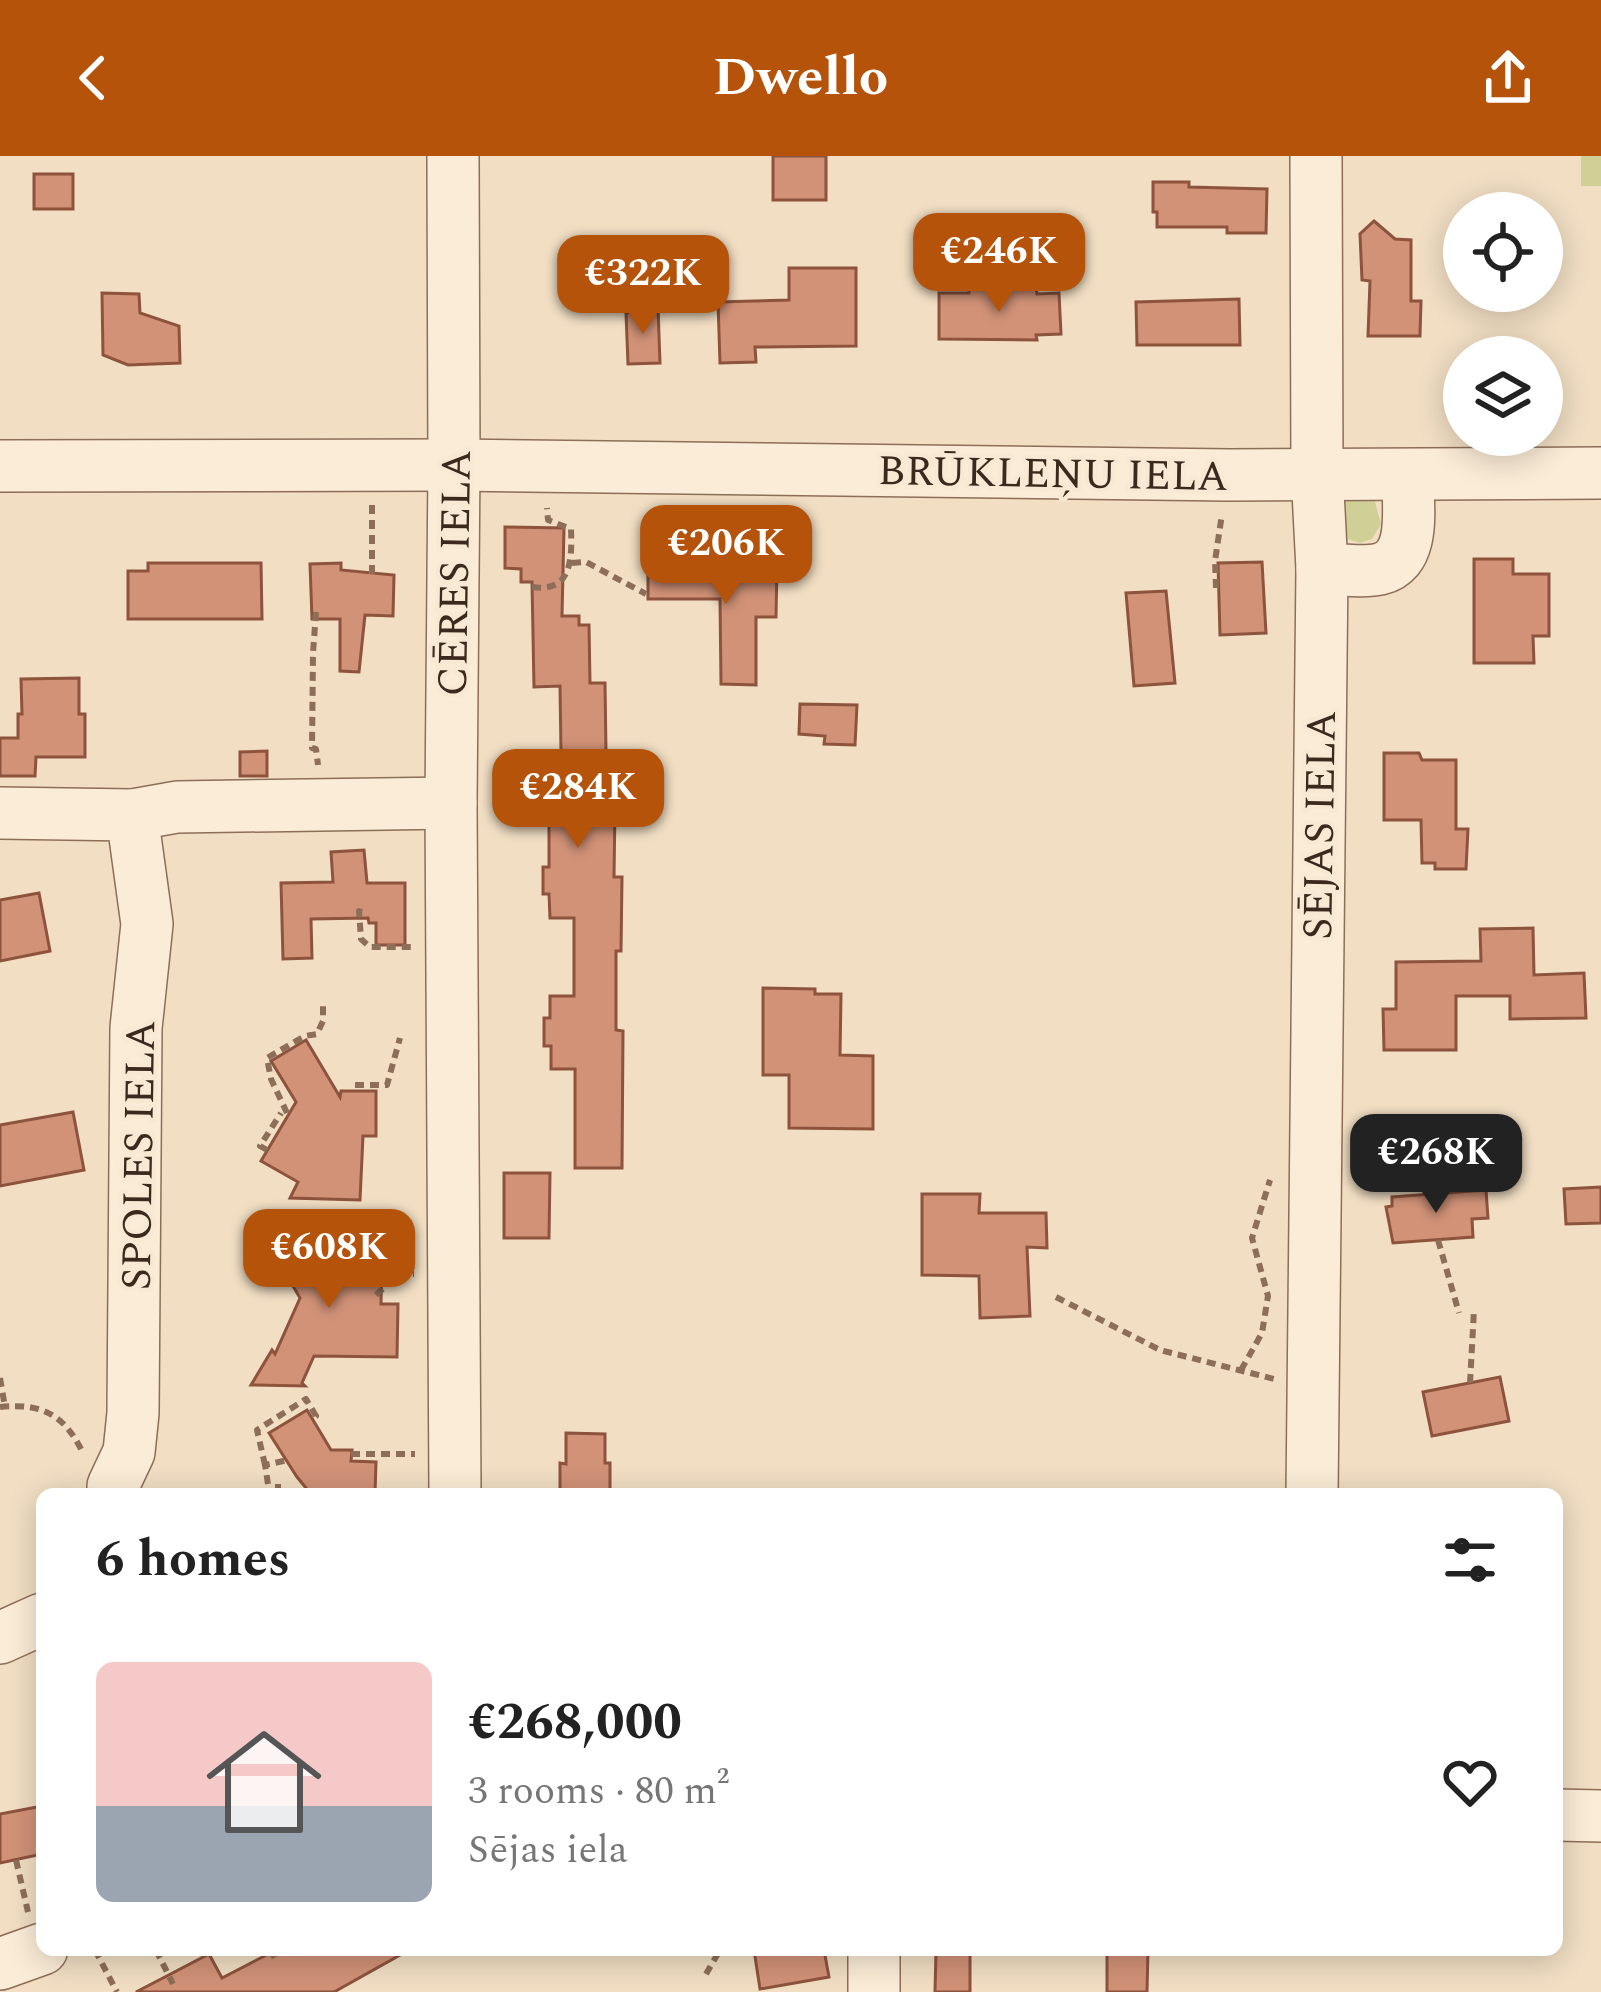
<!DOCTYPE html>
<html lang="en">
<head>
<meta charset="utf-8">
<style>
	body { margin:0; font-family:Spectral,serif; background:#f2f2f2; color:#222; height:100vh; display:flex; flex-direction:column; font-size:45px; white-space:nowrap }
	* { box-sizing:border-box; margin:0 }
	p { font-size:39px; color:#767676 }
	.icon { flex:none; width:66px; height:66px; fill:none; stroke:currentColor; stroke-width:2; stroke-linecap:round; stroke-linejoin:round }
	.map { position:relative; flex:1; overflow:hidden }
	.panel { position:absolute; left:36px; top:1332px; width:1527px; height:468px; display:flex; flex-direction:column; background:#fff; border-radius:18px; box-shadow:0 6px 30px #0003 }
	.panel>* { flex:none }
	.fabs { position:absolute; left:1443px; top:36px; display:grid; gap:24px }
	.fabs a { display:grid; place-items:center; width:120px; height:120px; border-radius:50%; background:#fff; box-shadow:0 6px 30px #0003; font-size:60px }
	.price { position:absolute; translate:-50% -102px; padding:0 27px; border-radius:24px; background:#b45309; color:#fff; font-size:39px; line-height:78px; filter:drop-shadow(0 3px 6px #0008) }
	.price::after { content:''; position:absolute; left:50%; top:72px; width:36px; height:27px; margin-left:-18px; background:inherit; clip-path:polygon(0 0,100% 0,50% 100%) }
	.price.current { background:#222; color:#fff }
	ul { padding:0; list-style:none }
	li { display:flex; align-items:center; gap:36px; height:300px; padding:0 60px }
	li+li { border-top:3px solid #e0e0e0 }
	li span { display:grid; place-items:center; flex:none; width:336px; height:240px; border-radius:18px; color:#555 }
	li>.icon { margin-inline-start:auto }
	span .icon { width:144px; height:144px; fill:#fffc; stroke-width:1 }
	li b { font-size:51px }
	h2 { display:flex; justify-content:space-between; align-items:center; height:144px; padding:0 60px; font-size:51px }
	header { display:flex; justify-content:space-between; align-items:center; height:156px; padding:0 60px; background:#b45309; color:#fff; font-size:54px; font-weight:700 }
	.map>svg:first-child { display:block }
</style>
</head>
<body>
<header><svg class="icon" aria-label="back" viewBox="0 0 24 24"><path d="M15 5l-7 7 7 7"/></svg>Dwello<svg class="icon" aria-label="share" viewBox="0 0 24 24"><path d="M12 15V3M7 8l5-5 5 5M5 13v7h14v-7"/></svg></header>
<div class="map">
<svg width="1601" height="1836" viewBox="0 0 1601 1836">
	<rect width="100%" height="100%" fill="#f1dec3"/>
	<g fill="#d0d096">
		<rect x="1581" y="0" width="20" height="30"/>
		<path d="M1366,337L1375,346L1381,368L1372,383L1360,387L1345,382L1339,358L1346,338Z"/>
	</g>
	<g fill="#d19277" stroke="#8d533d" stroke-width="3">
		<rect x="773" y="0" width="53" height="44"/>
		<rect x="34" y="18" width="39" height="35"/>
		<path d="M1153,26H1189V31L1267,33L1266,77H1227V71H1157V56H1153Z"/>
		<path d="M1374,65L1395,83L1411,84V145H1421L1420,180H1368L1370,125L1362,124L1360,78Z"/>
		<path d="M789,112H856V190L755,191L756,206L720,207L718,146L789,144Z"/>
		<path d="M1036,132L1037,138L1059,137L1061,178L1036,179L1037,184L939,183V137H969V133Z"/>
		<path d="M102,137L139,138L140,157L179,170L180,207L128,209L103,199Z"/>
		<path d="M1239,143L1240,189H1137L1136,146Z"/>
		<path d="M658,152L660,207L628,208L626,157Z"/>
		<path d="M505,371L564,372L562,460H579V469H589L590,527H605L606,596H626V632L618,633L619,652H615L614,721H622L621,795H616V874L623,875L622,1012H575V913H551V890H544V862H550V840H574V762H550L549,738H543V711H549V653L525,654V615H535L534,596H561L560,530L534,531L532,426H521V413L505,412Z"/>
		<path d="M1474,403H1513V418H1549V480H1533L1534,507H1474Z"/>
		<path d="M1262,406L1266,477L1220,479L1218,407Z"/>
		<path d="M148,407H261L262,463H128V415H148Z"/>
		<path d="M341,407V414L394,419L393,460L365,459L359,516L340,515V463H312L310,408Z"/>
		<path d="M721,409H777L776,461H756V529L721,528L720,443H648V411H721Z"/>
		<path d="M1166,435L1175,527L1134,530L1126,437Z"/>
		<path d="M79,522V558H85V601H36L35,620H0V582H18V558H22L21,523Z"/>
		<path d="M800,548L857,549L855,589L824,588L825,580L799,578Z"/>
		<path d="M267,595V620H240V596Z"/>
		<path d="M1384,597H1419L1422,604H1456V673H1468L1466,713H1435V707H1422L1421,664H1384Z"/>
		<path d="M364,694L367,727H405V789H376V767H369L368,762L311,763L312,802L283,803L281,727L333,726L331,696Z"/>
		<path d="M39,737L50,795L0,805V744Z"/>
		<path d="M1533,772L1534,819L1584,817L1586,862L1510,863V840H1456V894H1384L1383,853H1396V806L1481,805L1480,773Z"/>
		<path d="M763,832L815,833V838H841L840,899L873,900V973L789,972V919H763Z"/>
		<path d="M306,884L340,941L341,935H376V980H363L360,1044L290,1042L298,1026L261,1005L296,946L271,905Z"/>
		<path d="M73,956L84,1014L0,1030V969Z"/>
		<path d="M504,1017H550L549,1082H504Z"/>
		<path d="M1601,1031V1067L1566,1068L1564,1033Z"/>
		<path d="M1486,1034L1488,1062L1472,1063L1473,1081L1393,1087L1386,1051L1392,1050V1041Z"/>
		<path d="M922,1038H980L979,1057H1046L1047,1092L1027,1091L1030,1160L980,1162L979,1120L922,1119Z"/>
		<path d="M308,1069L326,1102L382,1103L381,1148H398L397,1201L314,1200L302,1227L305,1230L251,1229L272,1194L275,1198L300,1142L270,1091Z"/>
		<path d="M1500,1221L1509,1265L1432,1280L1423,1236Z"/>
		<path d="M307,1254L331,1294H352L351,1305L376,1306L375,1338H311L297,1321L269,1277Z"/>
		<path d="M566,1277L605,1278V1307H610V1338H560V1307L566,1308Z"/>
		<path d="M42,1650V1698L0,1707V1658Z"/>
		<path d="M276,1794H409L334,1836H136L209,1798L222,1822Z"/>
		<path d="M754,1794H824L829,1821L760,1833Z"/>
		<path d="M936,1794H970V1836H935Z"/>
		<path d="M1107,1794H1148L1147,1836H1107Z"/>
	</g>
	<g fill="none" stroke-linecap="round" stroke-linejoin="round">
		<defs>
			<g id="minor">
				<path d="M453,0L454,309L451,647L455,1338"/>
				<path d="M0,310L454,309L1229,319L1601,317"/>
				<path d="M1322,413C1340,413 1363,417 1380,413C1418,404 1407,348 1408,319"/>
				<path d="M0,657L132,659L147,768L136,872L133,1257L129,1296L113,1330V1338"/>
				<path d="M132,659L177,651L451,647"/>
				<path d="M1312,1338L1322,413L1317,316L1316,0"/>
				<path d="M0,1482L42,1463"/>
				<path d="M1557,1659L1601,1660"/>
				<path d="M0,1808L42,1793"/>
				<path d="M874,1836V1794"/>
			</g>
		</defs>
		<use href="#minor" stroke="#8d6e59" stroke-width="54"/>
		<g stroke="#8d6e59" stroke-width="6" stroke-dasharray="9 6" stroke-linecap="butt">
			<path d="M572,407L586,406L646,438"/>
			<path d="M372,418V349"/>
			<path d="M532,431C572,437 572,403 571,373L548,364L547,352"/>
			<path d="M1216,432L1215,405L1222,358"/>
			<path d="M316,456L313,497L312,592L316,593L318,609"/>
			<path d="M362,756L359,755L361,783L370,791H413"/>
			<path d="M355,929H387L400,882"/>
			<path d="M287,957L271,923L267,902L305,880L317,878L323,865V846"/>
			<path d="M267,994L260,990L281,957"/>
			<path d="M1438,1084L1459,1157"/>
			<path d="M376,1139L399,1118H414"/>
			<path d="M1056,1141L1160,1194L1274,1223"/>
			<path d="M1241,1214L1262,1177L1268,1140L1252,1082L1270,1024"/>
			<path d="M0,1222L5,1251"/>
			<path d="M1470,1227L1474,1154"/>
			<path d="M0,1251C42,1247 64,1258 83,1297"/>
			<path d="M351,1298H415"/>
			<path d="M265,1309L257,1274L306,1243L316,1260L312,1263"/>
			<path d="M268,1328L265,1309L288,1304"/>
			<path d="M278,1328V1338"/>
			<path d="M16,1704L28,1756"/>
			<path d="M95,1794L117,1836"/>
			<path d="M156,1794L173,1828"/>
			<path d="M270,1794L276,1804"/>
			<path d="M706,1818L720,1794"/>
		</g>
		<use href="#minor" stroke="#fbecd7" stroke-width="51"/>
	</g>
	<g text-anchor="middle" stroke-width="9" stroke-linejoin="round" paint-order="stroke">
		<g font-size="42" fill="#3c291e" stroke="#f8e9d4">
			<text transform="translate(1053 316) rotate(1)" y="15">BRŪKLEŅU IELA</text>
			<text transform="translate(453 417) rotate(-89)" y="15">CĒRES IELA</text>
			<text transform="translate(1318 669) rotate(-89)" y="15">SĒJAS IELA</text>
			<text transform="translate(137 999) rotate(-89)" y="15">SPOLES IELA</text>
		</g>
	</g>
</svg>
<div class="fabs">
<a><svg class="icon" aria-label="locate" viewBox="0 0 24 24"><circle cx="12" cy="12" r="6"/><path d="M12 2v4M12 18v4M2 12h4M18 12h4"/></svg></a>
<a><svg class="icon" aria-label="layers" viewBox="0 0 24 24"><path d="M12 4l9 5-9 5-9-5zM3 14l9 5 9-5"/></svg></a>
</div>
<b class="price" style="left:999px;top:159px">€246K</b>
<b class="price" style="left:643px;top:181px">€322K</b>
<b class="price" style="left:726px;top:451px">€206K</b>
<b class="price" style="left:578px;top:695px">€284K</b>
<b class="price current" style="left:1436px;top:1060px">€268K</b>
<b class="price" style="left:329px;top:1155px">€608K</b>
<section class="panel">
<h2>6 homes<svg class="icon" aria-label="filters" viewBox="0 0 24 24"><path d="M4 7h16M4 17h16"/><circle cx="9" cy="7" r="2"/><circle cx="15" cy="17" r="2"/></svg></h2>
<ul>
<li><span style="background:linear-gradient(#f6c9c9 60%,#9aa5b1 0)"><svg class="icon" aria-label="home" viewBox="0 0 24 24"><path d="M3 11l9-7 9 7M6 9v11h12V9"/></svg></span><div><b>€268,000</b><p>3 rooms · 80 m²</p><p>Sējas iela</p></div><svg class="icon" aria-label="heart" viewBox="0 0 24 24"><path d="M12 20l-8-8c-3-5 5-10 8-4 3-6 11-1 8 4z"/></svg></li>
</ul>
</section>
</div>
</body>
</html>
